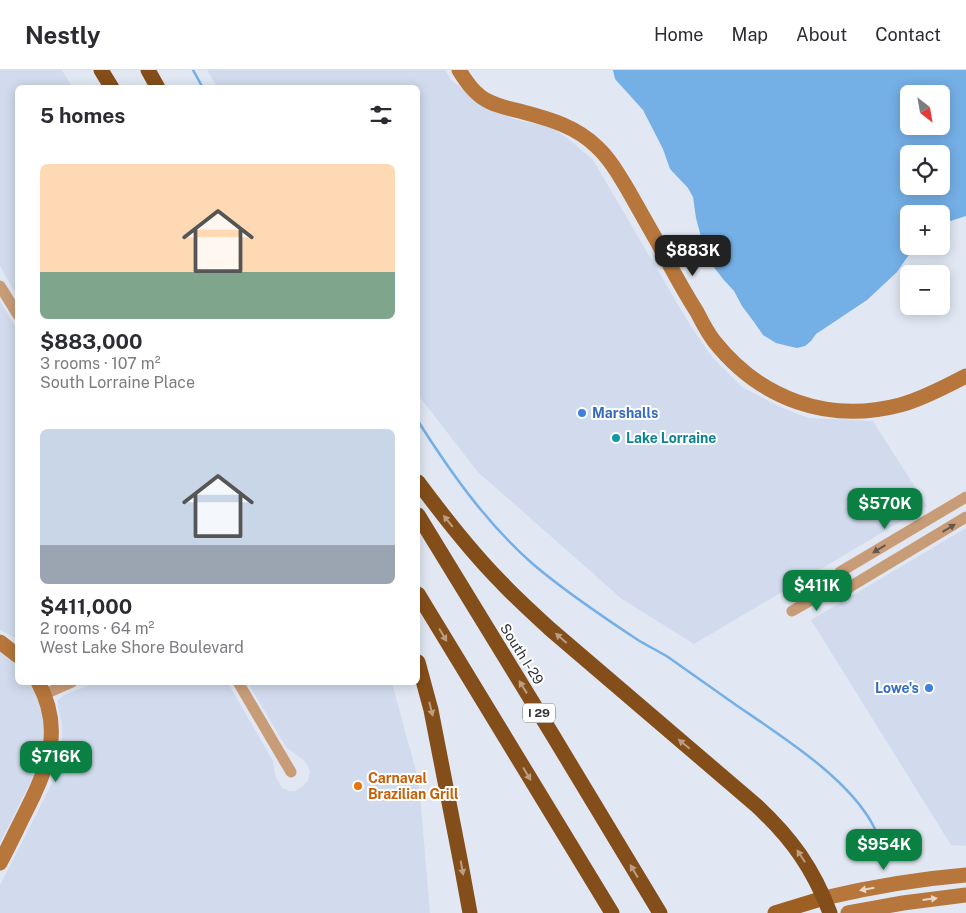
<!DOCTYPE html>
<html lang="en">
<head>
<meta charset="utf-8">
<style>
	body { margin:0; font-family:"Public Sans",sans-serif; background:#f2f2f3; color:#2b2b33; height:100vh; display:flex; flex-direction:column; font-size:19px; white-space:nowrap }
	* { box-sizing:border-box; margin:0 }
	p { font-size:16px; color:#7c7c81 }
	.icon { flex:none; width:28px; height:28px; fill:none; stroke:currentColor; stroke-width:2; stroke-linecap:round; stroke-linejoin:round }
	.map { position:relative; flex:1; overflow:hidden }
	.drawer { position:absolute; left:15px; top:15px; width:405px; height:600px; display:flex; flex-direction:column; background:#fff; border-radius:8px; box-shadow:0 2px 12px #0003 }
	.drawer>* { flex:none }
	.needle { width:32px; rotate:149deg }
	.controls { position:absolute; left:900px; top:15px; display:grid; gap:10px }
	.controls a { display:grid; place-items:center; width:50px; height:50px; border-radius:8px; background:#fff; box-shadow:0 2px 12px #0003; font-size:25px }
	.price { position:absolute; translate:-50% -42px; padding:0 11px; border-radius:10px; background:#0b8043; color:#fff; font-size:16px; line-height:32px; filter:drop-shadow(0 1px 2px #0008) }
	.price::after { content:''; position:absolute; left:50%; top:30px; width:15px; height:11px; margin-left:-8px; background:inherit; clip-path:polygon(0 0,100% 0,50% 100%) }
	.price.on { background:#222; color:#fff }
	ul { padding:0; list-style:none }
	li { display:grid; align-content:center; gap:10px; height:265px; padding:0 25px }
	li span { display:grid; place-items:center; height:155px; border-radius:8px; color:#555 }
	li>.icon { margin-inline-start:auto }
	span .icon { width:90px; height:90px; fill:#fffc; stroke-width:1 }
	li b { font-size:21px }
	h2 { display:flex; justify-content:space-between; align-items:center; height:60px; padding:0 25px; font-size:21px }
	header { display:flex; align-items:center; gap:30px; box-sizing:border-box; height:70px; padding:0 25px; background:#fff; border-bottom:1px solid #e1e1e2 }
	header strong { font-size:24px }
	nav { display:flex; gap:28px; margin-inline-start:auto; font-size:18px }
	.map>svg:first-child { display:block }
</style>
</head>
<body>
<header>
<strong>Nestly</strong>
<nav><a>Home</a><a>Map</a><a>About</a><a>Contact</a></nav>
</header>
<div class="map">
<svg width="966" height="843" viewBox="0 0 966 843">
	<rect width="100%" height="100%" fill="#e1e8f3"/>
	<g fill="#d1dbed">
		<path d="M0,0H62L72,17L18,18L17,226L0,196Z"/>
		<path d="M207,0H445L451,10L491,41L521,51L551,57L570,70L593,90L690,255L712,287L742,317L780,337L809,348L873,351L927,436L694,574L622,529L478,402L418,325V18L217,17Z"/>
		<path d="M0,231L18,261L17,569L0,560Z"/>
		<path d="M966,458V776L951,775L811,550Z"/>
		<path d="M0,581L17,596L18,612L29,613L37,627L43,646L44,674L40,693L0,773Z"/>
		<path d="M95,613H228L273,691L275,705L282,718L290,721H295L302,717L308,711L310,702L308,696L303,690L286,677L248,613H392L419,712L430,843H0V815L52,713L62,678V655L58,637V630L64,625Z"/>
	</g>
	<path fill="#74afe6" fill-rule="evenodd" d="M613,0H966V146L941,154V144H909V176H915L897,202L867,230L816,264L811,271L805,276L797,278L788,276L776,273L763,265L754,252L742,236L734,221L723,209L713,196L704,178L696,148L693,127L688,118L670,99L663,79L643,40L615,9ZM909,24H941V56H909ZM909,84H941V116H909Z"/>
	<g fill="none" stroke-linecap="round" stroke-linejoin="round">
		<g stroke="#74afe6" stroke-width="2.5">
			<path d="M193,0L203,18"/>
			<path d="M418,351C451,403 487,454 534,495C566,522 603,547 638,570C648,576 658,581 668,587C691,603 713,619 736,635C781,666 849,708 874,757C877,764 879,772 881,779"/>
		</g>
		<g stroke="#c99c78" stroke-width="11">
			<path d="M0,216L18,245"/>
			<path d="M829,520L840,502L966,427"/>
			<path d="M792,541L829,520L848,518L966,447"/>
			<path d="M238,612L291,702"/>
			<path d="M45,624L72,612"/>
		</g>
		<g stroke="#b6763c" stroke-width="15">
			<path d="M459,0C467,13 476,26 490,32C500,37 512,39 523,42C550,49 577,57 597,77C610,89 619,105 628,120C638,138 648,155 658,173C670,196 683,220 697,242C702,252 708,263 714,271C760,329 828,354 900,335C920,330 947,316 966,306"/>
			<path d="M0,572L18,586"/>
			<path d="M0,793C9,776 17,759 26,741C48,698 64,659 38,612"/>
			<path d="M824,828C871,817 918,809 966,805"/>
			<path d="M848,843L903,833L966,825"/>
		</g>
		<path stroke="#9e5f22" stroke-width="15" d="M775,843L824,828"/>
		<g stroke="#844e1a" stroke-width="15">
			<path d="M101,0L112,18"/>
			<path d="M148,0L158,18"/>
			<path d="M418,412C444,447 471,482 502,513C517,529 534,544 550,559L757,736C792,769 813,798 830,843"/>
			<path d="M418,445L552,664L660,843"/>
			<path d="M418,524L612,843"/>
			<path d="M418,592L431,640L461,794L470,843"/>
		</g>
	</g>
	<defs><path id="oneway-solid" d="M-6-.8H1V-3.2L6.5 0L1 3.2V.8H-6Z" transform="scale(1.25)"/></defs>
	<g fill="#bb9e81">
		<use href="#oneway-solid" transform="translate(448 451) rotate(-129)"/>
		<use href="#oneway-solid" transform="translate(443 565) rotate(59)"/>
		<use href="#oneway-solid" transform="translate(561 568) rotate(-139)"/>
		<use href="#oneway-solid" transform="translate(523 617) rotate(-122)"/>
		<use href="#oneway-solid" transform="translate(431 639) rotate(76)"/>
		<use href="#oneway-solid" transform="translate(684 674) rotate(-140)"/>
		<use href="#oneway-solid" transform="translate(527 704) rotate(59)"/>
		<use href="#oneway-solid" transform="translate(801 786) rotate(-123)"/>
		<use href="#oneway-solid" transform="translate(462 798) rotate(80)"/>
		<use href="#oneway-solid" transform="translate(634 801) rotate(-121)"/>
	</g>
	<g fill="#65574d">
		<use href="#oneway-solid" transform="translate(949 458) rotate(-31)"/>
		<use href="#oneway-solid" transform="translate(879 479) rotate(149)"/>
	</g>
	<g fill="#e9d6c4">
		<use href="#oneway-solid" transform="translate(867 819) rotate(170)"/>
		<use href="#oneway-solid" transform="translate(930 829) rotate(-7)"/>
	</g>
	<g fill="#3f7fe0" stroke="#fff" stroke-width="2">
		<circle cx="582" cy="343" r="5"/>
		<circle cx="929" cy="618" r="5"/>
	</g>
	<circle fill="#0f9aa8" stroke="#fff" stroke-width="2" cx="616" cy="368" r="5"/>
	<circle fill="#e8710a" stroke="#fff" stroke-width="2" cx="358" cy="716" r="5"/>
	<g text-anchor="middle" stroke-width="4" stroke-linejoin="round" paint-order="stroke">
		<rect fill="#fff" stroke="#6d7072" stroke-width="1" x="523" y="633.5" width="32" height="19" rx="4"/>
		<g font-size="12" font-weight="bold" fill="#2f3236">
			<text x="539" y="647">I 29</text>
		</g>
		<g font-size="14" font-weight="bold" fill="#366cbe" stroke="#fff" text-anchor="start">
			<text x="592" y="348">Marshalls</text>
			<text x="919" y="623" text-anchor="end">Lowe's</text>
		</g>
		<g font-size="14" font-weight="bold" fill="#0d838f" stroke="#fff" text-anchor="start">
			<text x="626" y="373">Lake Lorraine</text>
		</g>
		<g font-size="14" fill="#2f3236" stroke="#fff">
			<text transform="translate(522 584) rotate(58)" y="5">South I-29</text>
		</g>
		<g font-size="14" font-weight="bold" fill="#c56008" stroke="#fff" text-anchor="start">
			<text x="368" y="713">Carnaval<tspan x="368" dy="16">Brazilian Grill</tspan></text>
		</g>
	</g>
</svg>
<div class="controls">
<a><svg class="needle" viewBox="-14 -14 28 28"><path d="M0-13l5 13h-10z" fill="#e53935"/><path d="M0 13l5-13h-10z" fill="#7c7c81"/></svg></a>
<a><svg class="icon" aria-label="locate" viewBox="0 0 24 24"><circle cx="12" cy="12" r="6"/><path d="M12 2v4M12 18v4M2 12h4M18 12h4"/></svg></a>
<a>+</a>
<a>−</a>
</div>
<b class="price on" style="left:693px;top:207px">$883K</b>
<b class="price" style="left:885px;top:460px">$570K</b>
<b class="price" style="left:817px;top:542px">$411K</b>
<b class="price" style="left:56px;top:713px">$716K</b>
<b class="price" style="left:884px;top:801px">$954K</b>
<section class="drawer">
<h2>5 homes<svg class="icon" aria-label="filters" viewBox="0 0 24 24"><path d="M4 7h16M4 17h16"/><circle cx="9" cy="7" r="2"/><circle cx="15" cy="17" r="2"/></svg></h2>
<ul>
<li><span style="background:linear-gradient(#ffd9b3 70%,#7fa58c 0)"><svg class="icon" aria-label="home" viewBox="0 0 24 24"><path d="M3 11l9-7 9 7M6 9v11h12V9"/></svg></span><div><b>$883,000</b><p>3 rooms · 107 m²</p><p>South Lorraine Place</p></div></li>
<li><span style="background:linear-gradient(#c9d6e8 75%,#9aa5b1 0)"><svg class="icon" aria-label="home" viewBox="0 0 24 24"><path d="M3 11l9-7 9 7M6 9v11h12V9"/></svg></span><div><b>$411,000</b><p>2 rooms · 64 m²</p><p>West Lake Shore Boulevard</p></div></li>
</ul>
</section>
</div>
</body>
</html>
